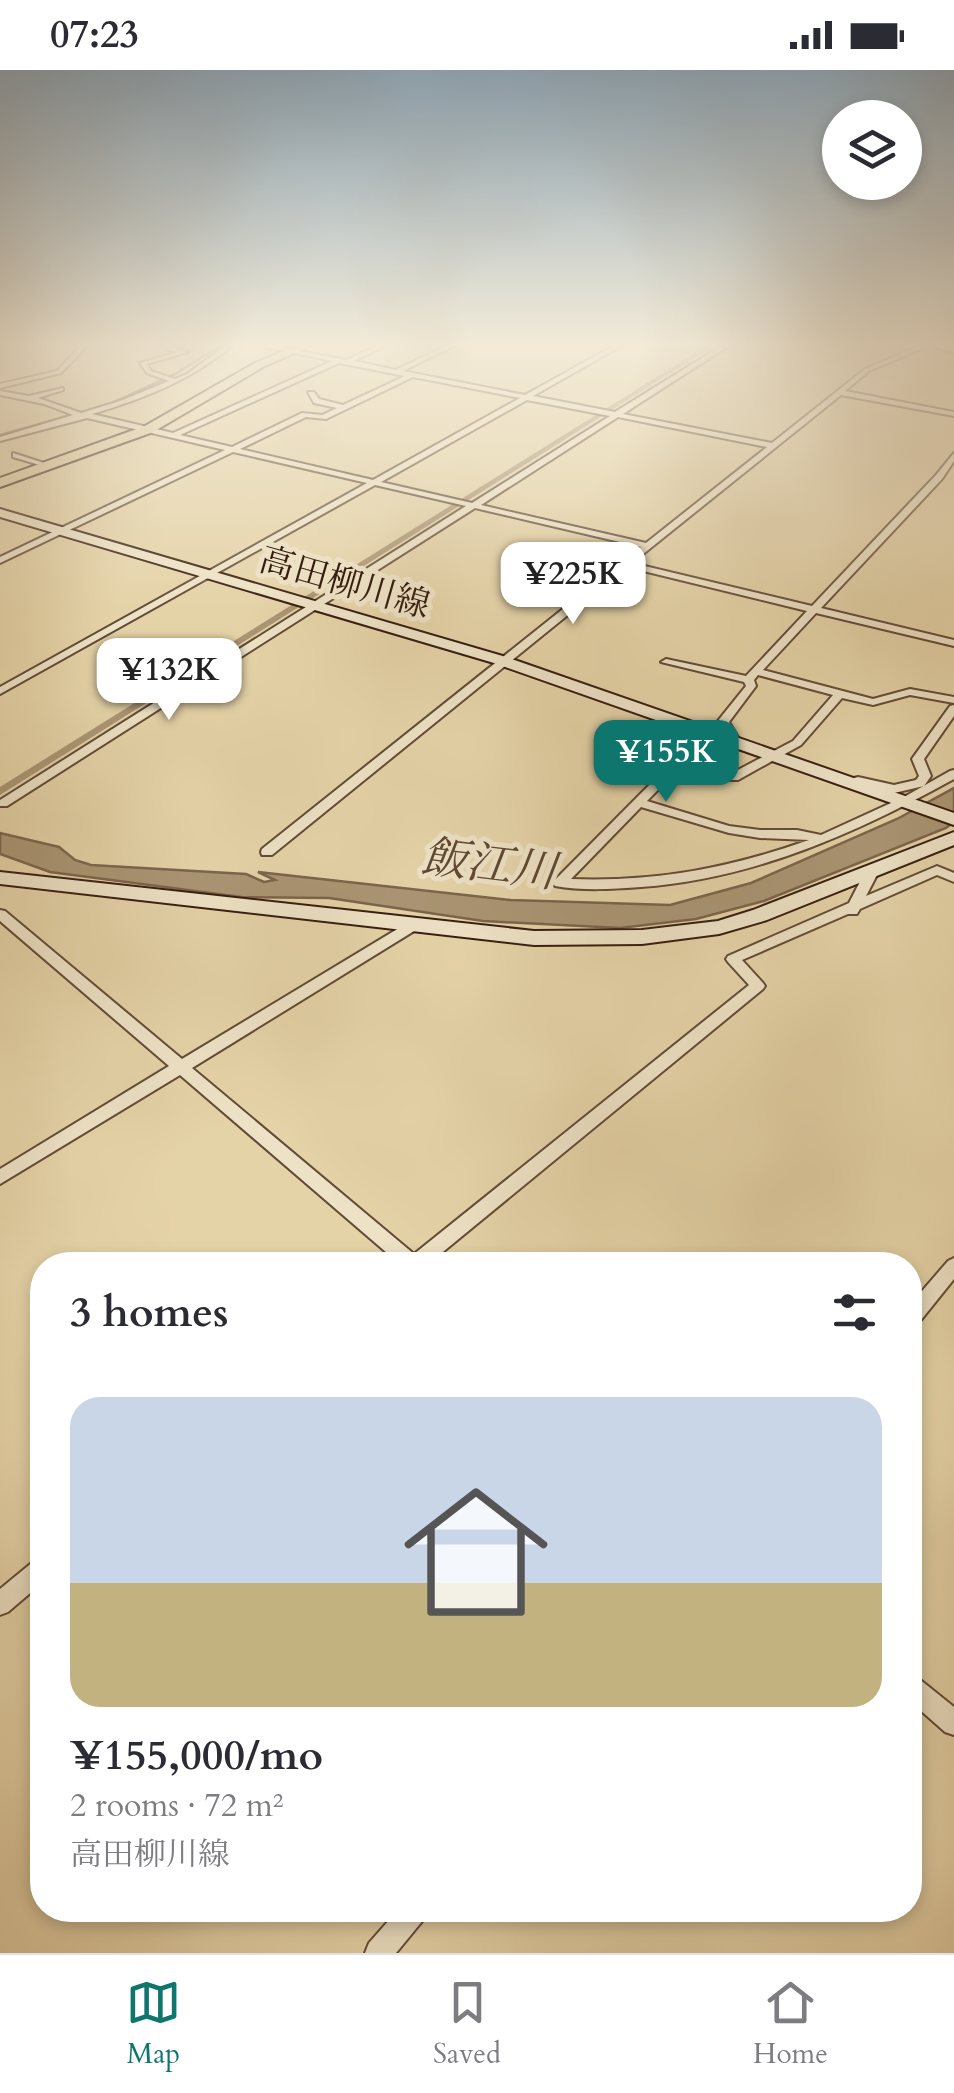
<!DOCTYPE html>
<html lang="en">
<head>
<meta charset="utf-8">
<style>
	body { margin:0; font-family:Cardo,"Noto Serif JP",serif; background:#f2f2f3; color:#2b2b33; height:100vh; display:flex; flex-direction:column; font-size:38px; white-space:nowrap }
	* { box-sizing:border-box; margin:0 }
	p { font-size:32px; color:#7c7c81 }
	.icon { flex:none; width:55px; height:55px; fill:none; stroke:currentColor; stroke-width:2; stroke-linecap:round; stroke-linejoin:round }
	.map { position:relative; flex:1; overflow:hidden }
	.details { position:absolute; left:30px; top:1182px; width:892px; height:670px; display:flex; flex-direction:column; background:#fff; border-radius:40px; box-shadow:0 5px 15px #0003 }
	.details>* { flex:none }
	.tools { position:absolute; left:822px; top:30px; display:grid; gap:20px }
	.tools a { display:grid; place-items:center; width:100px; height:100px; border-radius:50%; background:#fff; box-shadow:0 5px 15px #0003; font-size:50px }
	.price { position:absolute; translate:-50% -85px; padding:0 22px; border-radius:20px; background:#fff; color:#222; font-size:32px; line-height:65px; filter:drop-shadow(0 2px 5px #0008) }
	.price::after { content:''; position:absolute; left:50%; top:60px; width:30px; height:22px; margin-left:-15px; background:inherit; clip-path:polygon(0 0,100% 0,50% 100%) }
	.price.on { background:#0f766e; color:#fff }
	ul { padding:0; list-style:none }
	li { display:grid; align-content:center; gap:20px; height:530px; padding:0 40px }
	li span { display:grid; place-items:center; height:310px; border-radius:30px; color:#555 }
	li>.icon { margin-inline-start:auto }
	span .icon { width:180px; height:180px; fill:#fffc; stroke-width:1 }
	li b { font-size:42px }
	h2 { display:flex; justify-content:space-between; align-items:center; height:120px; padding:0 40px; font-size:42px }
	.status { display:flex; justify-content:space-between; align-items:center; height:70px; padding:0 50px; background:#fff; direction:ltr }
	.status svg { height:28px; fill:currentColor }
	.menu { display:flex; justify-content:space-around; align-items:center; height:140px; border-top:2px solid #e1e1e2; background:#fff; font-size:28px; color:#7c7c81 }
	.menu a { display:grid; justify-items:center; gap:5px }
	.menu .on { color:#0f766e }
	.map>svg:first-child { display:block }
</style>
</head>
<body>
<div class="status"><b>07:23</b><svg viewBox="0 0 49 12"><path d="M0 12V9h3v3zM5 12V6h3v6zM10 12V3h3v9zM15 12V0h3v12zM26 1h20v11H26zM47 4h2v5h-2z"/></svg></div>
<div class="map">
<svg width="954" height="1883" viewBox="0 0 954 1883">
	<rect width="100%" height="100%" fill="#e5d3a8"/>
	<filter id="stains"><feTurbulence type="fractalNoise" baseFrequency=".002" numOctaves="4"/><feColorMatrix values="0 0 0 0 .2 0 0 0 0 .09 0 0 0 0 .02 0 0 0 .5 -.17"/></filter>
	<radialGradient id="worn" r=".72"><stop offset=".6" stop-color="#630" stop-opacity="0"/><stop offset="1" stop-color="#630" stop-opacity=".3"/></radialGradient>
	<path fill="#aa9574" stroke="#7c654c" stroke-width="2.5" d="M954,718V752L946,758L764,831L696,849L620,858L483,851L329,828L241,827L50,802L0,784V763L59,777L75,790L91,795L246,804L264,812L275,810L258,802L511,830L670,835L751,813L897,749Z"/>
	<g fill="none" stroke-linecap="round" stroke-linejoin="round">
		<g stroke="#7c654c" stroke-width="2.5">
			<path d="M106,336L175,304L221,275"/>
			<path d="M0,365L58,349"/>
		</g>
		<path fill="#aa9574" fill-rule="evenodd" d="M708,275H715L0,725V717Z"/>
		<defs>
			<g id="street">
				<path d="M81,275H88L61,303L0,318V314L57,301Z"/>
				<path d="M226,275H233C192,310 143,329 92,344L173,363L332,291L256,275H269L346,290L379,275H387L354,291L396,300L448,275H456L403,301L525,325L615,275H623L533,326L615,342L723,275H730L623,344L772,373L865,299L921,275L954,278V282L928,276L869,301L845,321L954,342V346L841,325L632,493L812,536L936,405L954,383V391L942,409L821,538L954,570V576L816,543L763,600L873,629L910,619L954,627V633L910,625L873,635L842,628L801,675L738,710H730L708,699L683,694L647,731L729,756L760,760H797L821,765L904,727L950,701L954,700V709C857,763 753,809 641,817C613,819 583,821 555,816L553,813L555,810L676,688L715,693L734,702L793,671L833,625L758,605L754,610L756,616L729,652L739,669L732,676H724L722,674L727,669L717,652L746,616L744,612L661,592L666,589L746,606L807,541L627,497L272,785H262L261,782L262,779L618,495V491H624L641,477L475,438L7,736H0V730L466,436L375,415L0,624V617L367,413L233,382L0,493V487L225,380L87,348L0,371V367L73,345L44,334L0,325V321L29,326L63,318V320L38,328L81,343L120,331L169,311L147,303L140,293L177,282L166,279V277L188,282L147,294L151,301L175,309L187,304ZM339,293L405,306L343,335L319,329L314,322H308L314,333L337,338L322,345L302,343L232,377L180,365ZM413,307L520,328L373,410L240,379L306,347L326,349ZM527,330L610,346L472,433L381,412ZM618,347L767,377L646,473L481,435ZM641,737L729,763L760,768L809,770C729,798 657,812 571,809Z"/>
				<path d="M13,383L50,395L46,397L13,387Z"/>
				<path d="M954,635V646L924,689L931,706L924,716L894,723L854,714V708L858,707L894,715L916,710L919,706L912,689L950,636Z"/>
				<path d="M937,796L954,803V812L937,805L860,839L857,844H848L742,890L763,913L765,916L763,919L427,1195H401L180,1005L0,1114V1099L169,996L0,851V840L5,841L182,989L409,852H419L421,855L419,858L192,998L414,1184L749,915L728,892L726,889L728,886L849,833L866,800H876L878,803L866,826Z"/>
				<path d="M954,1188V1209L917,1255L910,1257V1235L948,1191Z"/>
				<path d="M42,1488V1513L8,1542L0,1545V1519L34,1491Z"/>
				<path d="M910,1604L918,1608L954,1637V1665L945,1662L910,1631Z"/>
				<path d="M398,1840H428L424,1849L396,1883H365L369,1873Z"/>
			</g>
			<g id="secondary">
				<path d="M0,439L506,587L954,743V755L494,593L0,447Z"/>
				<path d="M954,762V775L767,850L719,864L642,874L534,875L0,814V802L534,861L642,860L718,851L753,840Z"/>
			</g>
			<path id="primary" d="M298,275H312L263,297L153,362L0,417V408L145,356L255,293Z"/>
		</defs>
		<use href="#street" stroke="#624b36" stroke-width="4"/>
		<use href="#secondary" stroke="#361e10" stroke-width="4"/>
		<use href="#primary" stroke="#361e10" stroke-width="4"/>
		<use href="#street" fill="#eee2c6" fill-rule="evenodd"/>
		<use href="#secondary" fill="#eee2c6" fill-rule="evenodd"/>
		<use href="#primary" fill="#e5d3a8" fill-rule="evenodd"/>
	</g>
	<linearGradient id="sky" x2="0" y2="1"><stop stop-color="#8fa8ba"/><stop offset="0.51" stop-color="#f3ebd8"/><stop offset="1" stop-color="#f3ebd8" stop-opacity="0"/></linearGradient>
	<rect width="954" height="539" fill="url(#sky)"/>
	<g text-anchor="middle" stroke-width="10" stroke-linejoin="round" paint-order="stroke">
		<g font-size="35" fill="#361e10" stroke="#eee2c6">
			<text transform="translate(345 512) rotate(16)" y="12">高田柳川線</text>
		</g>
		<g font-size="45" font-style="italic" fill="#5f4833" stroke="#eee2c6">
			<text transform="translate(489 793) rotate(7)" y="16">飯江川</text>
		</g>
	</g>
	<rect width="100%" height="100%" filter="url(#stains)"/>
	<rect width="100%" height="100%" fill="url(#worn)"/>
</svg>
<div class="tools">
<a><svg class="icon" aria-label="layers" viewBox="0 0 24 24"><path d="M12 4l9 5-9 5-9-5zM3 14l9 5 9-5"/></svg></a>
</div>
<b class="price" style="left:573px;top:557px">¥225K</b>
<b class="price" style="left:169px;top:653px">¥132K</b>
<b class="price on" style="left:666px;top:735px">¥155K</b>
<section class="details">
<h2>3 homes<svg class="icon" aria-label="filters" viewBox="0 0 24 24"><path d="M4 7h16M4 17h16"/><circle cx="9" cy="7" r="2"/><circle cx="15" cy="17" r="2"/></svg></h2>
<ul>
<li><span style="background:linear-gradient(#c9d6e8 60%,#c2b280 0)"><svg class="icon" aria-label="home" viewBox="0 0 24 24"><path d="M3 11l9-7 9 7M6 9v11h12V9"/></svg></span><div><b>¥155,000/mo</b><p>2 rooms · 72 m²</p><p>高田柳川線</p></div></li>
</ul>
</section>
</div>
<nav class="menu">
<a class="on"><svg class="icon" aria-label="map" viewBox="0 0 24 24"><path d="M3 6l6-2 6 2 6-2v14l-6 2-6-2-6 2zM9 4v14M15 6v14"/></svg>Map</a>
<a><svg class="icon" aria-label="saved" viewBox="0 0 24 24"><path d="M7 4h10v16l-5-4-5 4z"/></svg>Saved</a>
<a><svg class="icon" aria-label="home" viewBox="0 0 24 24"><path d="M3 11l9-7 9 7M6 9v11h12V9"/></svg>Home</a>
</nav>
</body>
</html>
